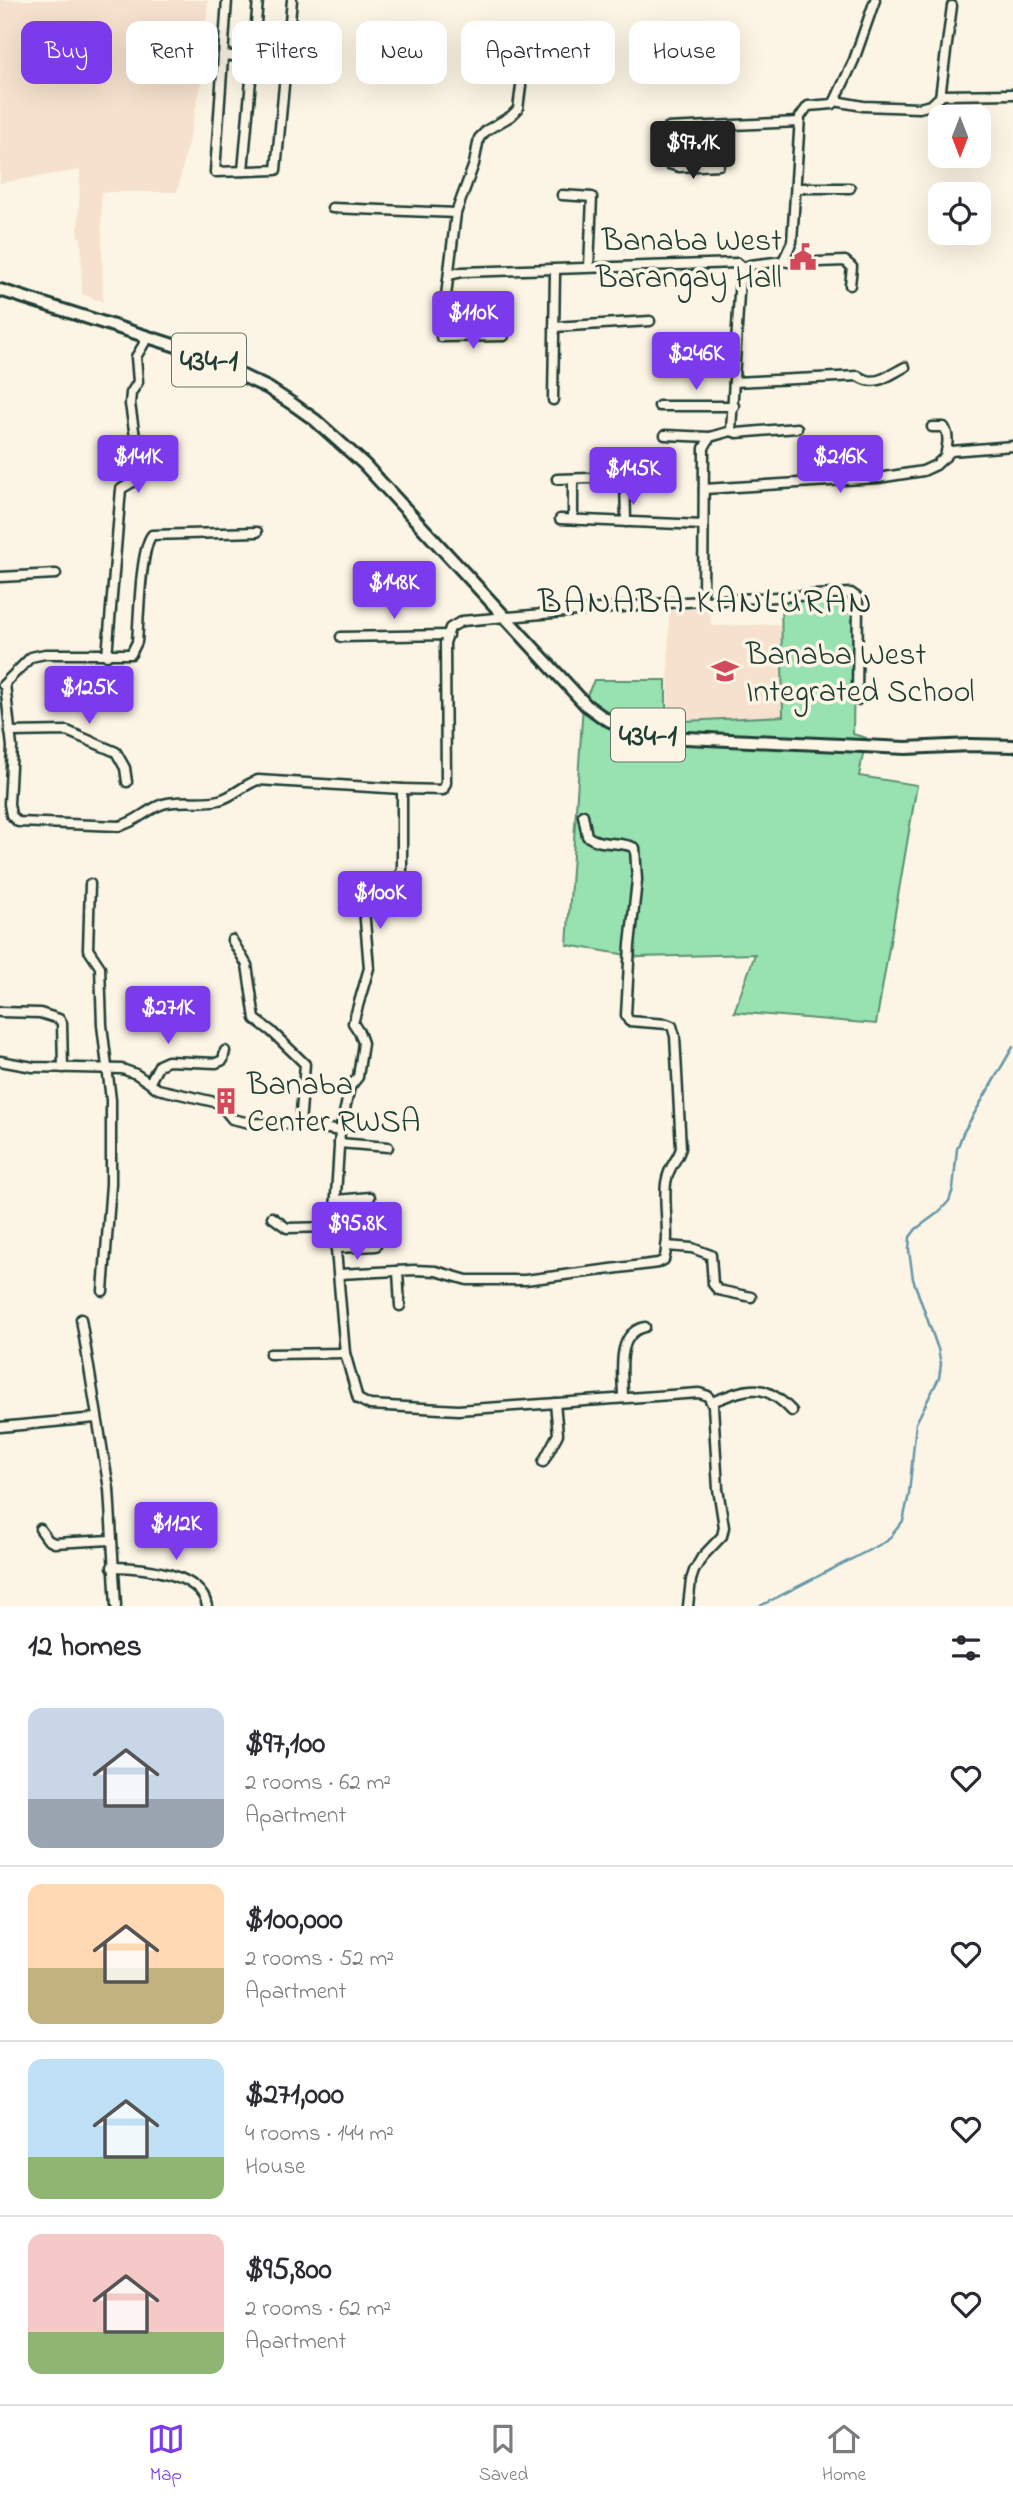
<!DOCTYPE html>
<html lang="en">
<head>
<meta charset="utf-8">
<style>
	body { margin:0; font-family:"Indie Flower",sans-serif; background:#f7f7f7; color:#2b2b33; height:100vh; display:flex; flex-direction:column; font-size:26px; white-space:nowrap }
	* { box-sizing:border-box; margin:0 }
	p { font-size:23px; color:#7c7c81 }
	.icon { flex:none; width:38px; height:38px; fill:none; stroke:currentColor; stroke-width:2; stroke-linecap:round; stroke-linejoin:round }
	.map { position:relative; height:1606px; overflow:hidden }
	.panel { display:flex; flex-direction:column; background:#fff; flex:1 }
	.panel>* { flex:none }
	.guide { position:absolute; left:21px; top:21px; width:971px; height:63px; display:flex; gap:14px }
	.needle { width:46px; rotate:180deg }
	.tools { position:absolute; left:928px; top:105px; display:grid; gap:14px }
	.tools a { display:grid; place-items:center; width:63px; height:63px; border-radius:14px; background:#fff; box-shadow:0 7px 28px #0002; font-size:35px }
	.price { position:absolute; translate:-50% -60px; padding:0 16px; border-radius:7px; background:#7c3aed; color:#fff; font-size:23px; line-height:46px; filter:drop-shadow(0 2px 4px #0008) }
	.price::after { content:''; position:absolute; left:50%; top:42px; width:21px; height:16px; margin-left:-10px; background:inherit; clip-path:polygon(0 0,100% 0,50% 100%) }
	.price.active { background:#222; color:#fff }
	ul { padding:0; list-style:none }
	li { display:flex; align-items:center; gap:21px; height:175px; padding:0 28px }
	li+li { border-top:2px solid #e1e1e2 }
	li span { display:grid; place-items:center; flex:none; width:196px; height:140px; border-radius:14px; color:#555 }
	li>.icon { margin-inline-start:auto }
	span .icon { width:84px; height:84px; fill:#fffc; stroke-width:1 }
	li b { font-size:30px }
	h2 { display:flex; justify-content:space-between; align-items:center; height:84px; padding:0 28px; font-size:30px }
	.chip { padding:0 24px; border-radius:14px; background:#fff; box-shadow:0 7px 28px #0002; font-size:24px; line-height:63px }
	.chip.active { background:#7c3aed; color:#fff }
	.menu { display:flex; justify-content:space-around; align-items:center; height:98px; border-top:2px solid #e1e1e2; background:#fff; font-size:19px; color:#7c7c81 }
	.menu a { display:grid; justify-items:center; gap:4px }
	.menu .active { color:#7c3aed }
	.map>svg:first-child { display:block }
</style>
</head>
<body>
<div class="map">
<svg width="1013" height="1606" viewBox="0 0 1013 1606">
	<rect width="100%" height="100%" fill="#fcf5e5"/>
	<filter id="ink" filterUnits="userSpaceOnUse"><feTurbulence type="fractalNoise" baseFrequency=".0143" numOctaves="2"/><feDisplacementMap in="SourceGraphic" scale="14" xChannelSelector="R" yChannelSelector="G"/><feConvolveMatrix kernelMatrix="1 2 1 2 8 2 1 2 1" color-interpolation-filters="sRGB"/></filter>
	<g filter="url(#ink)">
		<g fill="#f5e1cd">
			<path d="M0,0H208L202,80L177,192H101L103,302L82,294L81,237H78L80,170L0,183Z"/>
			<path d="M710,608L711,626L780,624L783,716L668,722L669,611Z"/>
		</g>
		<path fill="#98e1b0" stroke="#5c8f72" stroke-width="2" d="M855,598L853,734L866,738L859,776L917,785L876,1024L734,1012L755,954L639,957L567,945L583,704L594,680H666V722L783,716L781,600Z"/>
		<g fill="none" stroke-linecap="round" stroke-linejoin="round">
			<path stroke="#6496a7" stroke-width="2.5" d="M760,1606L887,1541L903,1521L909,1494L916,1423L939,1378L941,1364L938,1349L913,1279L909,1250L910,1237L916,1229L939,1212L949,1201L953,1189L957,1149L963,1133L1013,1047"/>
			<defs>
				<g id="minor">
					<path d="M227,0L215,172L276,170L292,0"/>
					<path d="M223,55L286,62"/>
					<path d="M940,97L952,6"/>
					<path d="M835,101L863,106L919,108L931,105L942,95L1013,94"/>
					<path d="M719,165L679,167L669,164L667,128L799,122"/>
					<path d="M243,171L258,0"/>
					<path d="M796,188H850"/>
					<path d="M562,195L592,197L589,267"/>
					<path d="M332,208L456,213"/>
					<path d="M783,261L793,263L845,261L852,267L850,285"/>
					<path d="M449,275L462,272L738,263L743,268"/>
					<path d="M554,327L650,321"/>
					<path d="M504,336L441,337L456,213L474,164L479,138L487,130L511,116L518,109L521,86"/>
					<path d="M734,382L858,376C875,388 889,375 905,367"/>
					<path d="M553,400L555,271"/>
					<path d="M659,406H734"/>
					<path d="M932,427H944C950,436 947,446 945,457"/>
					<path d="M731,431L737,433L797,428"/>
					<path d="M665,435L710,437"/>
					<path d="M602,463V478"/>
					<path d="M557,479L625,477L626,522"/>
					<path d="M627,480L641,479"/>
					<path d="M704,489L878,478L923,471L936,465L951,451L1013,446"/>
					<path d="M560,519L703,525"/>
					<path d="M573,519V479"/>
					<path d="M0,577L56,574"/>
					<path d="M703,603L704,448L710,437L731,431L740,276L743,268L750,265L783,261L792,242L800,117L808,106L833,104L835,101L854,60L875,0"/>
					<path d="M341,637L448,635"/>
					<path d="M107,656L121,489L138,479L140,470L130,404L131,393L138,382L136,357L148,337"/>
					<path d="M5,684L12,747L9,804L11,815L18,822L119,826C136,823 147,809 163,804C181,799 201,804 219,800C233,797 243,785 258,780L402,789"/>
					<path d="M3,685L31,657L45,654H131L137,642C139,620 140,549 152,535L257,532"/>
					<path d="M10,732L67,731L116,752L125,768L127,782"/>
					<path d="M90,884L88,949L100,967L102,1025L111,1100V1184L103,1291"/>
					<path d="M232,940L247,965L255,1019L271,1031L305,1064L300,1124"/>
					<path d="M0,1012L40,1013L59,1019L62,1023L63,1068"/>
					<path d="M0,1061L33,1067L122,1069L136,1074L158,1089L219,1103L232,1119L250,1123L300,1124L340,1131L350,1087L358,1077L363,1043L359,1032L353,1023L369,968L364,909C371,892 395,888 402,870V789L443,790L446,783L445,643L450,628L462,621L668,603L851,593L858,598L857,700"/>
					<path d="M150,1082L159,1065L168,1061L216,1063L223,1060L225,1051"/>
					<path d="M340,1131L334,1227L345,1353L358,1399L370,1405L458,1410L699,1393L708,1396L713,1406L718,1489L724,1527L722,1536L702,1557L694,1571L691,1580L688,1606"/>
					<path d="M339,1143L388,1147"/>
					<path d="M337,1200L370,1197"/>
					<path d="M272,1217L287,1228L334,1227"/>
					<path d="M666,1246L692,1248L711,1255L713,1284L718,1290L751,1297"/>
					<path d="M337,1248L376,1246"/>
					<path d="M398,1271L400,1306"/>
					<path d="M340,1274L414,1270L436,1271L467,1280H525L658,1263L664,1260C671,1236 663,1207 666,1183C669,1164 677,1162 681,1148L675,1036L672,1026L667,1024L629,1021L626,1015L630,945L637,880L635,848C619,840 602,847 587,836L583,815"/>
					<path d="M81,1319L109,1489L116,1606"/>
					<path d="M270,1354L345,1353"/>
					<path d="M623,1397C623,1374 615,1333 645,1327"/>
					<path d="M712,1402C748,1388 763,1380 792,1411"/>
					<path d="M0,1427L96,1418"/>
					<path d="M543,1462L558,1434L555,1403"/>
					<path d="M40,1529L48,1540L54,1543L111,1540"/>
					<path d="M112,1567C140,1567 201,1572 207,1606"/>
				</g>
				<path id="major" d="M0,290L186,349L268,388L294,405L315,420L364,464L586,705L604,718L625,728L637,733L665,737L906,748L970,745L1013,746"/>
			</defs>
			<use href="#minor" stroke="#1f3d34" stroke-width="13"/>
			<use href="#major" stroke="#1f3d34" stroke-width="16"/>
			<use href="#minor" stroke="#fcf5e5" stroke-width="8"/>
			<use href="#major" stroke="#fcf5e5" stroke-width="10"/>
		</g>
	</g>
	<defs>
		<symbol id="civic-bare" viewBox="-9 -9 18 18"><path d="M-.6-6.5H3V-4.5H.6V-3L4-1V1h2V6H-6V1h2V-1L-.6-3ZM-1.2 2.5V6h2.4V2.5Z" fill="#d1495b" stroke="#fcf5e5" stroke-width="2.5" paint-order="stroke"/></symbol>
		<symbol id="school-bare" viewBox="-9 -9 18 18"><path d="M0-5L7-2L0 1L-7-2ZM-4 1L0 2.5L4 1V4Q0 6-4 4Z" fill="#d1495b" stroke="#fcf5e5" stroke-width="2.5" paint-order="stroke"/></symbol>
		<symbol id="building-bare" viewBox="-9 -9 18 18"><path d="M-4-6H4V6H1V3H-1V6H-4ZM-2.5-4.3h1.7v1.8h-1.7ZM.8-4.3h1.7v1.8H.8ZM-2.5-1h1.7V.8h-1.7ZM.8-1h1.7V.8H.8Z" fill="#d1495b" stroke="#fcf5e5" stroke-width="2.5" paint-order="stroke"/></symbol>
	</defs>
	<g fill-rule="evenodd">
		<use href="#civic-bare" x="784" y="238" width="38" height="38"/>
		<use href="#school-bare" x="706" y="652" width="38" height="38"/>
		<use href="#building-bare" x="207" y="1082" width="38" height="38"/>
	</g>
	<g text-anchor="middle" stroke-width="7" stroke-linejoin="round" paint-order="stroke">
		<g fill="#fcf5e5" stroke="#617469" stroke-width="2">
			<rect x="172" y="333.5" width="74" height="53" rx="5"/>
			<rect x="611" y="708.5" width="74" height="53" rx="5"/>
		</g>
		<g font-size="30" font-weight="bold" fill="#1f3d34">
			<text x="209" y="370">434-1</text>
			<text x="648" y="745">434-1</text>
		</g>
		<g font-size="32" fill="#1f3d34" stroke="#fcf5e5" text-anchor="start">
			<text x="782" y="250" text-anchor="end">Banaba West<tspan x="782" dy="37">Barangay Hall</tspan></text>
			<text x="746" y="664">Banaba West<tspan x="746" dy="37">Integrated School</tspan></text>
			<text x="247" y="1094">Banaba<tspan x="247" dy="37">Center RWSA</tspan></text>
		</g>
		<g font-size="35" letter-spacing="2" fill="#1f3d34" stroke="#fcf5e5">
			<text x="706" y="612">BANABA KANLURAN</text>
		</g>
	</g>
</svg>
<div class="tools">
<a><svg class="needle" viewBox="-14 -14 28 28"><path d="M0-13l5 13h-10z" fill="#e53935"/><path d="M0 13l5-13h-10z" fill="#7c7c81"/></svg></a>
<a><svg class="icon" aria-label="locate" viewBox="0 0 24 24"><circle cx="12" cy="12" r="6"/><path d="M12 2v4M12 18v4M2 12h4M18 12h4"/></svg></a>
</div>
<b class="price active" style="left:693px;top:181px">$97.1K</b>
<b class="price" style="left:473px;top:351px">$110K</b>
<b class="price" style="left:696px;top:392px">$246K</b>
<b class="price" style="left:138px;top:495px">$141K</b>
<b class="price" style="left:840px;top:495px">$216K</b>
<b class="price" style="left:633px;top:507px">$145K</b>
<b class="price" style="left:394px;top:621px">$148K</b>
<b class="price" style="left:89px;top:726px">$125K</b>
<b class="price" style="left:380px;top:931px">$100K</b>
<b class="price" style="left:168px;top:1046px">$271K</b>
<b class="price" style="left:357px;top:1262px">$95.8K</b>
<b class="price" style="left:176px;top:1562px">$112K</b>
<div class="guide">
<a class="chip active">Buy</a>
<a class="chip">Rent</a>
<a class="chip">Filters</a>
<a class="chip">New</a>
<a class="chip">Apartment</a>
<a class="chip">House</a>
</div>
</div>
<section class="panel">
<h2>12 homes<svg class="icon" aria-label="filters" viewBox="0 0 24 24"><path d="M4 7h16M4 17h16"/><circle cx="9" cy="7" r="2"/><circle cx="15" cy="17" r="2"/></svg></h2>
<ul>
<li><span style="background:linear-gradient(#c9d6e8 65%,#9aa5b1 0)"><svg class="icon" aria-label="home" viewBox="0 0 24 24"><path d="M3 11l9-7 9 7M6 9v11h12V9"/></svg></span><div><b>$97,100</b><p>2 rooms · 62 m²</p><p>Apartment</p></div><svg class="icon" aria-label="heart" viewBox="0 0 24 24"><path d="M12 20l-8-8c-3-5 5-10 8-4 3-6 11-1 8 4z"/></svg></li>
<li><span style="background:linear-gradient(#ffd9b3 60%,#c2b280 0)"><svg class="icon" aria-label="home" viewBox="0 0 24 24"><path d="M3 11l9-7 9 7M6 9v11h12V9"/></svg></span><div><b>$100,000</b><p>2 rooms · 52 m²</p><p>Apartment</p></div><svg class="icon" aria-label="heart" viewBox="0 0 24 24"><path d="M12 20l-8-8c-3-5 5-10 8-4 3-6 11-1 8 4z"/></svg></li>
<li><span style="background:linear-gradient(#bfe0f5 70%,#8fb573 0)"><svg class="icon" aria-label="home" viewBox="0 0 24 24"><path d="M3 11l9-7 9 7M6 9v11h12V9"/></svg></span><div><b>$271,000</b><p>4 rooms · 144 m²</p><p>House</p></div><svg class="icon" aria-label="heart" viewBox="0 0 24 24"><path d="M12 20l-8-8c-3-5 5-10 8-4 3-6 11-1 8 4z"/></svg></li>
<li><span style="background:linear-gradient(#f6c9c9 70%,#8fb573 0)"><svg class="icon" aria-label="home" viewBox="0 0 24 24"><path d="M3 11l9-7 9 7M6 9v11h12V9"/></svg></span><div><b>$95,800</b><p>2 rooms · 62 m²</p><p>Apartment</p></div><svg class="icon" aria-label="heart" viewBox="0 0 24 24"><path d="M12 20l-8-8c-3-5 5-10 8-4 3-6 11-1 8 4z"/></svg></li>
</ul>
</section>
<nav class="menu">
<a class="active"><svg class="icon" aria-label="map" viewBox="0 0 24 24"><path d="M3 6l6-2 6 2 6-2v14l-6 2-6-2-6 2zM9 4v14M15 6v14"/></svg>Map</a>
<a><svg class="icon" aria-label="saved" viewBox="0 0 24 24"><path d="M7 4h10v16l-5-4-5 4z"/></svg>Saved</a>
<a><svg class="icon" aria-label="home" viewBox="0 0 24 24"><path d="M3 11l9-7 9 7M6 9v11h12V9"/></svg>Home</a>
</nav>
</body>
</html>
